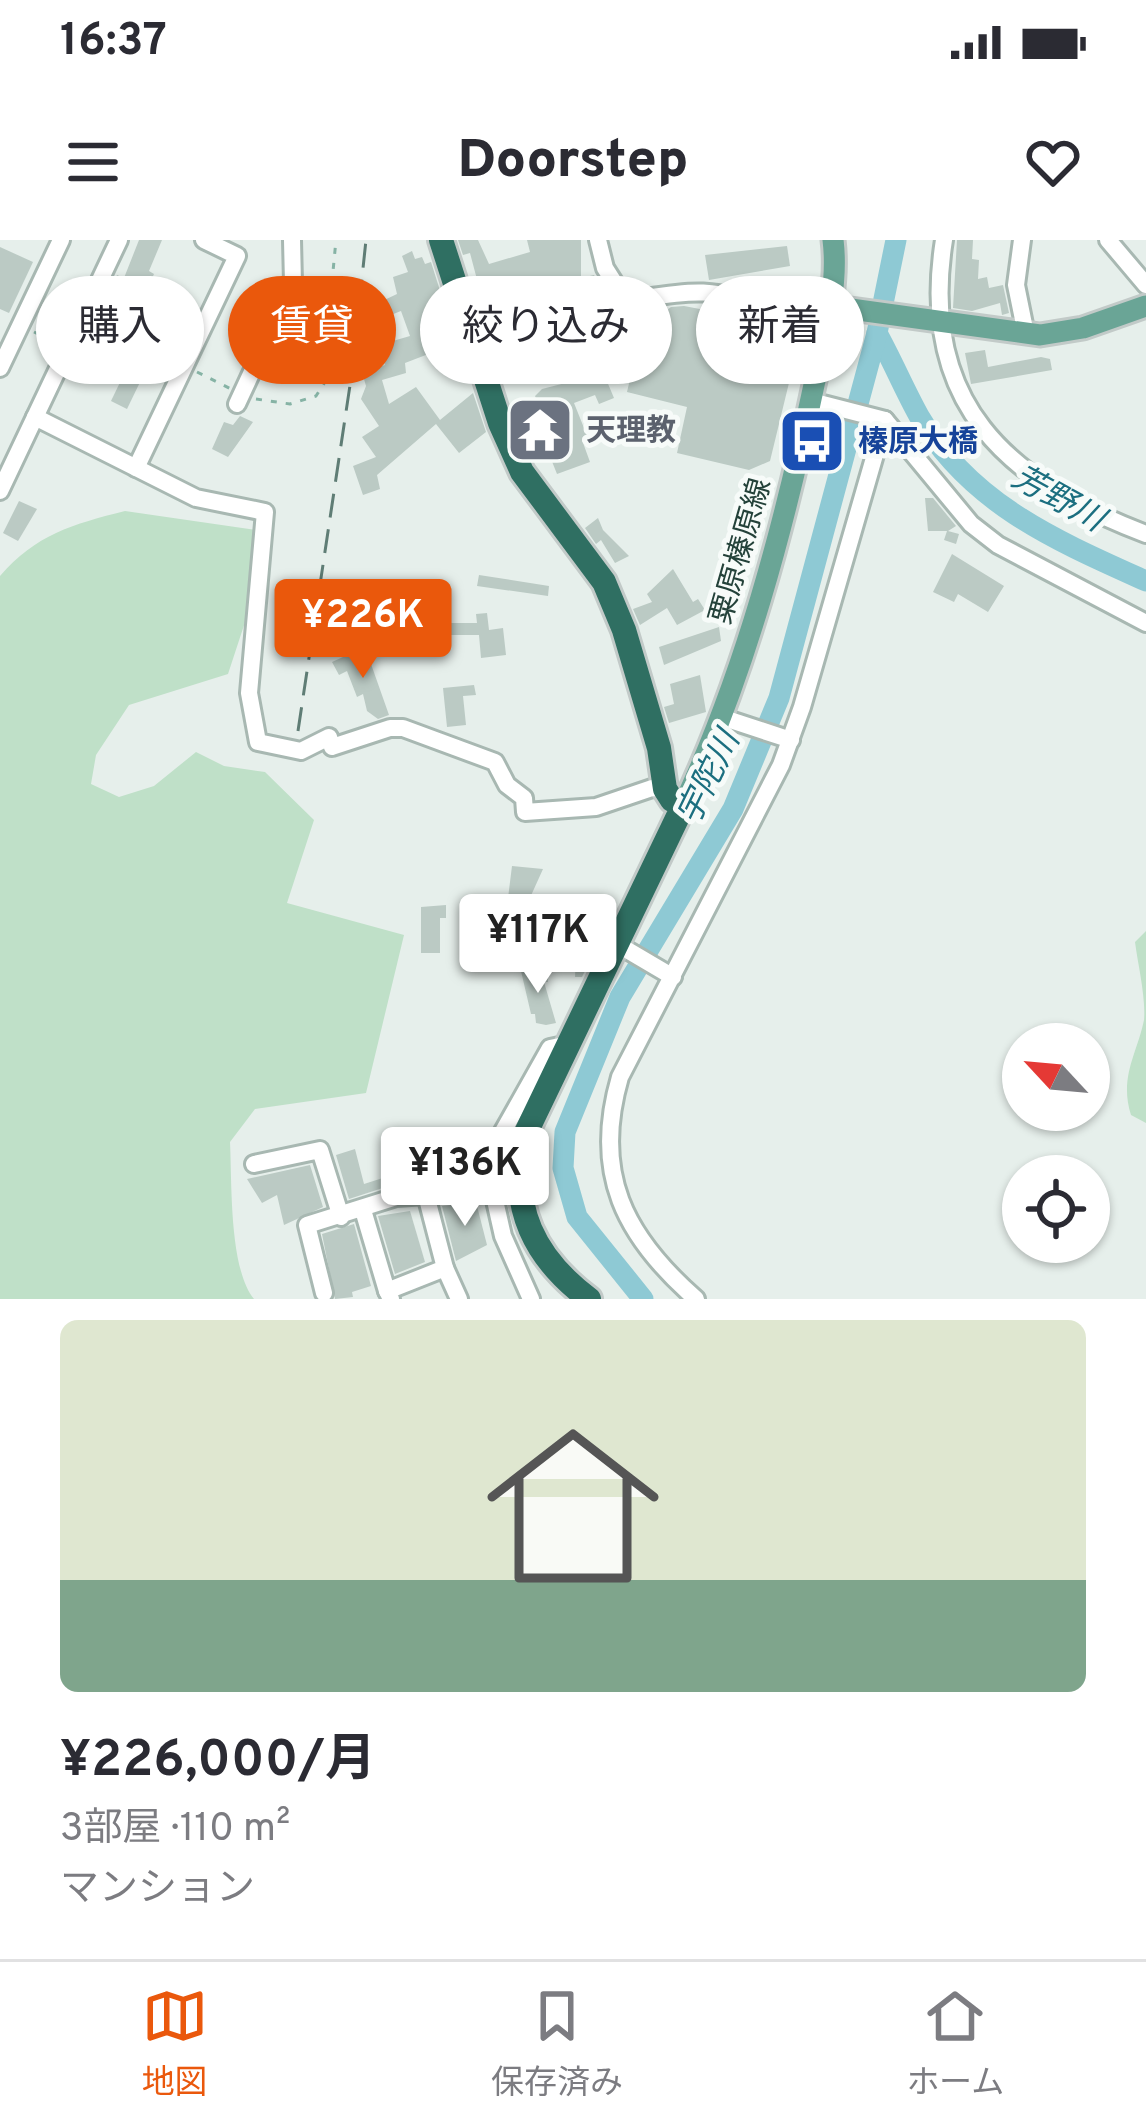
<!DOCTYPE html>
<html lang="ja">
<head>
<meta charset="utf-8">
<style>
	body { margin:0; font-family:Overpass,"Noto Sans JP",sans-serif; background:#f7f7f7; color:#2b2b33; height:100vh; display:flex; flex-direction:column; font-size:45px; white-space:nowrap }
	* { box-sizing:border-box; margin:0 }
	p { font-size:39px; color:#7c7c81 }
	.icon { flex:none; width:66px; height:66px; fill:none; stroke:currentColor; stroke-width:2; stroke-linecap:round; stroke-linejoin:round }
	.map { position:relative; height:1059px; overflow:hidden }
	.sheet { display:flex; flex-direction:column; background:#fff; flex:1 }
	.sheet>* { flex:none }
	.top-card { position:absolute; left:36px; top:36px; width:1074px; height:108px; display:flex; gap:24px }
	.needle { width:78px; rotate:296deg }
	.controls { position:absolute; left:1002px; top:783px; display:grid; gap:24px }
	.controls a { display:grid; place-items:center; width:108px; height:108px; border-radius:50%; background:#fff; box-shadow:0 3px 9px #0004; font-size:60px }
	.price { position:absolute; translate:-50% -102px; padding:0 27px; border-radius:12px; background:#fff; color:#222; font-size:39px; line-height:78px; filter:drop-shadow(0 3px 6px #0008) }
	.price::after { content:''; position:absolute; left:50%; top:72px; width:36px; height:27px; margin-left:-18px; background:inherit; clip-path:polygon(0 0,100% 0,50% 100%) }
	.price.selected { background:#ea580c; color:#fff }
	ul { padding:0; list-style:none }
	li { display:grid; align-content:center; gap:24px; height:636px; padding:0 60px }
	li span { display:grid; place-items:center; height:372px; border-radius:18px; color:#555 }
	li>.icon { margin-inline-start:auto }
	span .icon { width:216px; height:216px; fill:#fffc; stroke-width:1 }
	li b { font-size:51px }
	.tag { padding:0 42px; border-radius:54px; background:#fff; box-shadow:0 3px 9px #0004; font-size:42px; line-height:108px }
	.tag.selected { background:#ea580c; color:#fff }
	.status { display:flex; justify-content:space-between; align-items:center; height:84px; padding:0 60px; background:#fff; direction:ltr }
	.status svg { height:33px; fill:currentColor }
	header { display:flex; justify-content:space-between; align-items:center; height:156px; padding:0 60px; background:#fff; font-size:54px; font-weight:800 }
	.dock { display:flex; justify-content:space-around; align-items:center; height:168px; border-top:3px solid #e1e1e2; background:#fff; font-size:33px; color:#7c7c81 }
	.dock a { display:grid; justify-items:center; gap:6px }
	.dock .selected { color:#ea580c }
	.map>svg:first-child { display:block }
</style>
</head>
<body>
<div class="status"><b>16:37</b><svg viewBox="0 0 49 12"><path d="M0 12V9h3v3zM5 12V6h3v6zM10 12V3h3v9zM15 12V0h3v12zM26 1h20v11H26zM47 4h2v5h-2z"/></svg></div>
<header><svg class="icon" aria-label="menu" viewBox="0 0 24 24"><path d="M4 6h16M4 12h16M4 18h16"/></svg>Doorstep<svg class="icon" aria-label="heart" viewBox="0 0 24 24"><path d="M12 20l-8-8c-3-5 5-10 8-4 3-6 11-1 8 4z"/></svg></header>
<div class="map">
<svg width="1146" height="1059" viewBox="0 0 1146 1059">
	<rect width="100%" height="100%" fill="#e6efeb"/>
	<g fill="#bfe0c8">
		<path d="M125,271L256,290L250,367L228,434L129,465L96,515L91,544L119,557L154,546L196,512L224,526L265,532L314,580L287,663L404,695L366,853L255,869L230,902C232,942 229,1029 254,1059H0V336C35,295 73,284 125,271Z"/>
		<path d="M1146,691V883L1131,875C1119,837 1137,814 1144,780C1146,758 1138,725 1135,702Z"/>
	</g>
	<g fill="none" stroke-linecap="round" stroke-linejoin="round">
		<g stroke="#8ec9d4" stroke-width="21">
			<path d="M877,93C892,120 904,149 919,176C970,264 1057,301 1146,341"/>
			<path d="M643,1059L577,977L563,928L565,892L620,757L733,569L779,458L877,93L896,0"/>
		</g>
	</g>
	<g fill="#bbcac4">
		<path d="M139,0H162L149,31L154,34L148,47L140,43L133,56L112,46L117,35L124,38Z"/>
		<path d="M458,0H478L489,24L530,12L527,0H581V38L594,35L606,54L591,57L592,64L567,70L600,141L606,139L614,158L599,164L595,155L574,163L588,198L582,200L590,222L557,234L549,214L535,220L519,185L543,175L535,156L542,149L577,140L559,95L562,93L543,57L509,67L501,41L479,47L470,13L463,15Z"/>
		<path d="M957,0H973L972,19L979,20L978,39L987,37L989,48L1003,45L1009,73L1002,75L1000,63L972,71L953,68Z"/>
		<path d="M787,6L790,26L709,40L705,15Z"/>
		<path d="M0,7L33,22L9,73L0,69Z"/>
		<path d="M412,11L415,19L422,17L425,24L431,22L443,60L439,61L457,103L405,123L406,133L382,140L389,164L416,147L440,180L473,153L486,192L459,213L436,184L377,235L380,249L363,255L353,226L376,217L362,197L379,186L361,159L366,146L362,132L385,125L379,105L410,96L401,71L383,78L378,63L397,54L393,37L408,32L402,16Z"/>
		<path d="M684,66L742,77L796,114L770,221L749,230L677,213L687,167L627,152L642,88L671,67Z"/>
		<path d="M154,72L170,80L127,169L111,161Z"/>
		<path d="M985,110L988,127L1041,117L1050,119L1052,130L971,144L965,113Z"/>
		<path d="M240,176L253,182L228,217L212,209L224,182L233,185Z"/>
		<path d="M925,258H933L956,286L948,291L959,294L956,304L944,300L947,291H928Z"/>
		<path d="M19,261L37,269L18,301L3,293Z"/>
		<path d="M598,278L603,290L629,316L615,323L601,300L596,304L585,288Z"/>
		<path d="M952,314L1004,346L988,372L958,354L954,362L933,352Z"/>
		<path d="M673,329L693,362L698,359L705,370L677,385L667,368L640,385L633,369L652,362L647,354Z"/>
		<path d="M479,335L549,346L548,356L477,346Z"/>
		<path d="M487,373L489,390L503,388L506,415L481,418L479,395H436L438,383H477L476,374Z"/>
		<path d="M719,387L721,401L664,425L659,407Z"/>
		<path d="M365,407L389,475L378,479L367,471L363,454L357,457L347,431L339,435L332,422Z"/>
		<path d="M700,435L706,472L669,483L664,467L674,464L670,444Z"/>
		<path d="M474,445L476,455L463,456L466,485L447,487L443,448Z"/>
		<path d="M512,626L543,629L529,660L527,678L534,679L532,690L520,688L515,724L496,719L501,685L491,683L496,664L507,666Z"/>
		<path d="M558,655L588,662L587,672L576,671L574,704L597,706L582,737H575L576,717L569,716L570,707L551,704Z"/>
		<path d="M446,665V678H440V713H421V667Z"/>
		<path d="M547,729L548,742H544L556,783L546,785L536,783L535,774H531L521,731Z"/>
		<path d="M355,909L364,944L389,936L387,930L400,927L401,932L419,930L418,926L484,920L481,934L395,944L349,959L336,915Z"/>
		<path d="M310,925L323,967L284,985L277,955L262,963L247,939Z"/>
		<path d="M476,962L487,1005L456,1021L442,966Z"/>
		<path d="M410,971L425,1022L395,1034L378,976Z"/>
		<path d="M354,984L371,1046L352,1052L353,1057L335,1059L322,994Z"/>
	</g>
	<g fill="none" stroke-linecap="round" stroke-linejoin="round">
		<defs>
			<g id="minor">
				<path d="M598,0L605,28L626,61C670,55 718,41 757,71C778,87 795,103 821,111"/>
				<path d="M944,0C918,162 1006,241 1146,294"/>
				<path d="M1022,0L1016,45L1026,94"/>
				<path d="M1108,0L1146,45"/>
				<path d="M0,128L61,0"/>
				<path d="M811,161L885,180L971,284L998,305L1146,383"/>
				<path d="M237,164L293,43L292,0"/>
				<path d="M35,177L196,258L265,272L249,453L258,502L301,511L329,497L332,507L390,488H403L495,522L507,545L524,558L525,572L596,567L652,548L665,549"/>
				<path d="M136,228L237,16L204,0"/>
				<path d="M0,251L119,0"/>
				<path d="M721,477L791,500"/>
				<path d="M617,704L673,737"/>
				<path d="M254,924L320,910L341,977"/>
				<path d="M492,947L503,996L531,1059"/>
				<path d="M363,970L387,1051"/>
				<path d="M445,1028L459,1059"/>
				<path d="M324,1053L307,985L396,957L426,955"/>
				<path d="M391,1059L387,1051L445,1028L426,955L492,947L501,895L550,808L569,804"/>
				<path d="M696,1059C624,996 592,933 620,837L781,525L802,467L885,180"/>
			</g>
			<g id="major">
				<path d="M829,66L1040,95L1083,88L1146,66"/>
				<path d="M683,566C745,434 784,287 814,145C824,99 839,47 833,0"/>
			</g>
			<path id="highway" d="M441,0L500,183L522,232L604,342L624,390L659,508L665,549L672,560L683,566L523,899C510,968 534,1018 589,1059"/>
		</defs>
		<use href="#minor" stroke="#a8b8b2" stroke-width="22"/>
		<use href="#major" stroke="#c2cac8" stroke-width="27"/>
		<use href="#highway" stroke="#c2cac8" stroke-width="30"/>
		<g stroke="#86b3a5" stroke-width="3" stroke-dasharray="6 9" stroke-linecap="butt">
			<path d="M34,92L53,101"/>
			<path d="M336,129L352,132"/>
			<path d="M197,132L231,149"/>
			<path d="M256,159L290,164L316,156L334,128L327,94L336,0"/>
		</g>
		<use href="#minor" stroke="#fff" stroke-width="16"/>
		<use href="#major" stroke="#6aa596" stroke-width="21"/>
		<use href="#highway" stroke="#2f6f62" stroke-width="24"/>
		<path stroke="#5f7d75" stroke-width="3" stroke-dasharray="24 12" stroke-linecap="butt" d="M298,491L352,132L366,0"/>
	</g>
	<defs>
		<symbol id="temple-square" viewBox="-11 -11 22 22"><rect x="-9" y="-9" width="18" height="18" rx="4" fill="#6b7280" stroke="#f7fbf9"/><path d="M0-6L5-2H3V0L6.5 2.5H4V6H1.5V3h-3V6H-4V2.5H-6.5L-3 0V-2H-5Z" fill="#fff"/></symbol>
		<symbol id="bus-square" viewBox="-11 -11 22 22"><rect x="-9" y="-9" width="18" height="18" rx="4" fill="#1a4fb4" stroke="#f7fbf9"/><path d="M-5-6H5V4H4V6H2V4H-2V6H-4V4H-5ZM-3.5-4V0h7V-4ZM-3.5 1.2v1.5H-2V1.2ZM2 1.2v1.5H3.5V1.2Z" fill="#fff"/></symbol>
	</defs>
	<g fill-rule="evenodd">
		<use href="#temple-square" x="502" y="152" width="76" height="76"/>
		<use href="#bus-square" x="774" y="163" width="76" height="76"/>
	</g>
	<g text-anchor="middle" stroke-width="10" stroke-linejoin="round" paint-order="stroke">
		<g font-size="30" font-weight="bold" fill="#5b616d" stroke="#f7fbf9" text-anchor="start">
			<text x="586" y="200">天理教</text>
		</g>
		<g font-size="30" font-weight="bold" fill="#164399" stroke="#f7fbf9" text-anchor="start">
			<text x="858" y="211">榛原大橋</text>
		</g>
		<g font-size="30" fill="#24423a" stroke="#f7fbf9">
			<text transform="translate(740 311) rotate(-74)" y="10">粟原榛原線</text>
		</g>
		<g font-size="33" font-style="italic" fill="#1c6f80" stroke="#f7fbf9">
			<text transform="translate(1059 257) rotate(29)" y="12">芳野川</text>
			<text transform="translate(707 537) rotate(-64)" y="12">宇陀川</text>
		</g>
	</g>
</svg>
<div class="controls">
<a><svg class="needle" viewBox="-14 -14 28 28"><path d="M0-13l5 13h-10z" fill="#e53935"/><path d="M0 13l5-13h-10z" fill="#7c7c81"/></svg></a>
<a><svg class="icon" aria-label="locate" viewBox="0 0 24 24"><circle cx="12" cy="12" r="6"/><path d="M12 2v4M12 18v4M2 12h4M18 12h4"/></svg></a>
</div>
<b class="price selected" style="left:363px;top:441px">¥226K</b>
<b class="price" style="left:538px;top:756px">¥117K</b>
<b class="price" style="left:465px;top:989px">¥136K</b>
<div class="top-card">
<a class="tag">購入</a>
<a class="tag selected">賃貸</a>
<a class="tag">絞り込み</a>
<a class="tag">新着</a>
</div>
</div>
<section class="sheet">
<ul>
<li><span style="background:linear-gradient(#dfe7d0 70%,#7fa58c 0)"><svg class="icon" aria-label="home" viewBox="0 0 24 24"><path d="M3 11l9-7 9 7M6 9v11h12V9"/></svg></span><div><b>¥226,000/月</b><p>3部屋 · 110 m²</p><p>マンション</p></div></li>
</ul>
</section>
<nav class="dock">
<a class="selected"><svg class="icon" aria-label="map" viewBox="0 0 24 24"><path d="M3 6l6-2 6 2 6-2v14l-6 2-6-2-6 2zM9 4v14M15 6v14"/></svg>地図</a>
<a><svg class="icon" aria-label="saved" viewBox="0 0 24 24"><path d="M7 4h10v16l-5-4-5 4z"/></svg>保存済み</a>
<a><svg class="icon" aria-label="home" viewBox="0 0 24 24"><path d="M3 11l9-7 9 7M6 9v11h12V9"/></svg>ホーム</a>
</nav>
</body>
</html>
